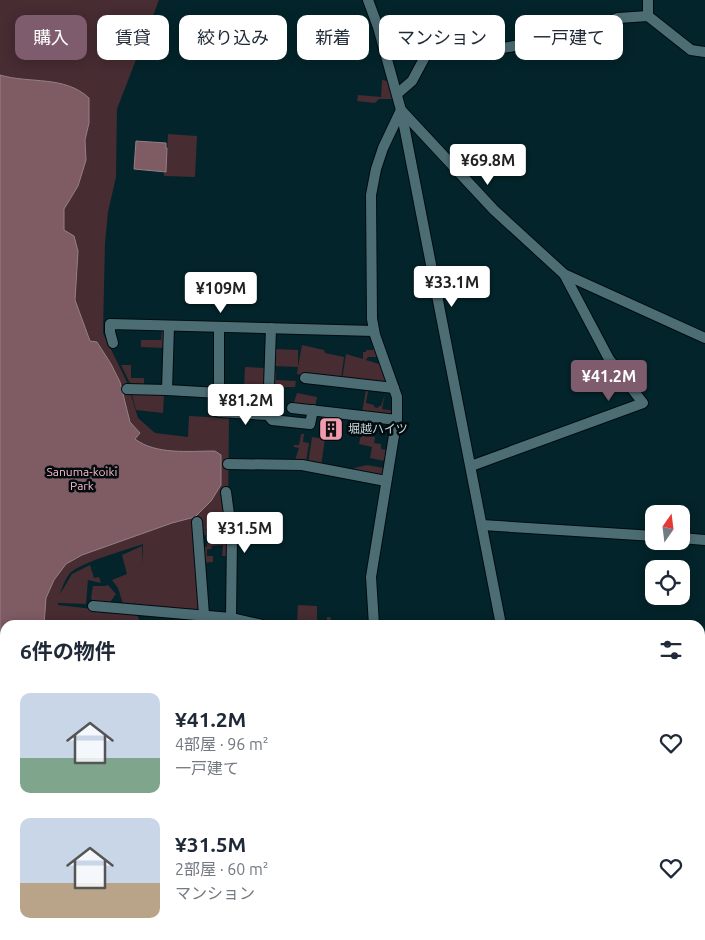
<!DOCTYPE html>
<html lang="ja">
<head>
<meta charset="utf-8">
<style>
	body { margin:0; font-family:Ubuntu,"Noto Sans JP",sans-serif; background:#f2f2f3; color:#1f2937; height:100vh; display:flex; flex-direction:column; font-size:19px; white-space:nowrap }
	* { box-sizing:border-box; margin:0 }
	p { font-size:16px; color:#747a83 }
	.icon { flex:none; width:28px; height:28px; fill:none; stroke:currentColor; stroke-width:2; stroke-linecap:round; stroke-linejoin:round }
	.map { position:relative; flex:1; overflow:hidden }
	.sheet { position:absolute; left:0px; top:620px; width:705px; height:320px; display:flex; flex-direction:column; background:#fff; border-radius:15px 15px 0 0; box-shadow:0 2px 12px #0003 }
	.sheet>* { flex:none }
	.banner { position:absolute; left:15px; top:15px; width:675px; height:45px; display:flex; gap:10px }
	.needle { width:32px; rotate:14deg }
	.controls { position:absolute; left:645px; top:505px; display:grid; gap:10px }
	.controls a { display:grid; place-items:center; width:45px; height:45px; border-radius:10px; background:#fff; box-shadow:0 2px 12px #0003; font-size:25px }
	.price { position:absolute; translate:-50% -42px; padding:0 11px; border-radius:5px; background:#fff; color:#222; font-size:16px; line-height:32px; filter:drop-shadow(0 1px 2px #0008) }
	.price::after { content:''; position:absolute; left:50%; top:30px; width:15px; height:11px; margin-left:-8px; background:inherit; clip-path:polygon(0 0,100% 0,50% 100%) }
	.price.active { background:#7e5c6d; color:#fff }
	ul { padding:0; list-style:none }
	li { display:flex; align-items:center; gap:15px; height:125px; padding:0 20px }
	li span { display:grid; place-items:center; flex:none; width:140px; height:100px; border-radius:10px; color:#555 }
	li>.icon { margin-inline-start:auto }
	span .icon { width:60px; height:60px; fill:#fffc; stroke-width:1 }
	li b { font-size:21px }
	h2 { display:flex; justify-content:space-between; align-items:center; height:60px; padding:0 20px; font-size:21px }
	.chip { padding:0 18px; border-radius:10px; background:#fff; box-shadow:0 2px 12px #0003; font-size:18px; line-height:45px }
	.chip.active { background:#7e5c6d; color:#fff }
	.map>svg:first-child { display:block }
</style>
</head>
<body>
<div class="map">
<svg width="705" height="940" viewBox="0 0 705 940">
	<rect width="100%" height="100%" fill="#03242a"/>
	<g fill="#472c32">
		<path d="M0,0H159L117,109L116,177L108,212L105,243L103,333L127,382L138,418L155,433L188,437L189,416L229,418L228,511L218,513V516L213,515L214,519L209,520L210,528L226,527L231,539L210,528L206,529V535L201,536L203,613L136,607V603L131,607L123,604L118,588L112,580L127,574L122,555L142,546V566L143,544C126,550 82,562 70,573C65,579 62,588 60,594L72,574L90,565L94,578L99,577L101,583L88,580L86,604L58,603V605L137,614L141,625H5V767L0,773Z"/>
		<path d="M382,80L388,81L393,99H379L375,103L357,101L358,95L381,97Z"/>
		<path d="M168,134L197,136L195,177L164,176V171H166Z"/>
		<path d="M162,329L165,333L164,348L141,347V340H161Z"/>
		<path d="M302,345L324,350L325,353L344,357L341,380L297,374L298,367L273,366L274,349L298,350V367Z"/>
		<path d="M373,345L378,357H368L366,360L382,365L387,383L342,380L346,354L363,359V352H366V350H373Z"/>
		<path d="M121,365H131V378H144V387L130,383Z"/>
		<path d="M245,367L267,368V391H244Z"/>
		<path d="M273,371H276V380L296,381L295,387H277L275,392L277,396H273Z"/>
		<path d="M366,390L368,391L366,403L374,405V407L378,408L379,406H381L385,394L382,409L394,411L390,416L362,412Z"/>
		<path d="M297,393L317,397L315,407L293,405Z"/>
		<path d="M132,395H164L163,413L136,410Z"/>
		<path d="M301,434H304L303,442L309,443L306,462L295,460L299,448L294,447V445H299Z"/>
		<path d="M361,434L375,437L374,443L381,444V449L387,450L385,461L370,458L372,447L359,444Z"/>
		<path d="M312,437L325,439L321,466L308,464Z"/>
		<path d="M367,465L384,468L383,475L355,471L354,468Z"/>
		<path d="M214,536L231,544V556H222L223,545L212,546L211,549H207V556H213V562L200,563V547H207V543H213Z"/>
		<path d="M108,585L116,594L108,605L93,602L91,598L93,586H105Z"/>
		<path d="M298,605L317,606V625H297Z"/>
		<path d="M327,617H330L331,620L369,622V625H327Z"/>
		<path d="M0,909H5V935H84V938L87,940H0Z"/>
		<path d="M229,935H323L324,940H229Z"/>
		<path d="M324,935H339L340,937L375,935C366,940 339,940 326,940Z"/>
	</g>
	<g fill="#7f5b63" stroke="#958087">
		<path d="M0,75C30,84 64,75 89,98V123L85,140L86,160L78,186L64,209V230L74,236L78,251L75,300L90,341L97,342L111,364L120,382L130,422L140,433L135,439C156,455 189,451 215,451L221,455V485L211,501L195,517L172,523L82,555L66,564L54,580L46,598L44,625H5V747L0,753Z"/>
		<path d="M136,141L166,143V148H167L166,172L134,169Z"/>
	</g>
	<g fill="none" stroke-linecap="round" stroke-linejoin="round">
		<defs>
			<g id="minor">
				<path d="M368,0L378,27L401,110L501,625"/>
				<path d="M648,0V16"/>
				<path d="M397,94L412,81L426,55L440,50H491L574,36L618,18L648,16L691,50L705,52"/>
				<path d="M113,343L110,332V324L374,331"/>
				<path d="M305,378L394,388"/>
				<path d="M127,389L167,390L169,326"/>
				<path d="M167,390L219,393V327"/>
				<path d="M219,393V412L268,415L272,420L310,424L313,410"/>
				<path d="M292,408L397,420"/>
				<path d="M268,415L271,328"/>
				<path d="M228,464L302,465L386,481"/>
				<path d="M471,466L643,403L609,359L564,274"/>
				<path d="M226,492L232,536L231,618"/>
				<path d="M197,522L204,615"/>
				<path d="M482,525L654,536"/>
				<path d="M681,538L705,540"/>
				<path d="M93,606L231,618L262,625"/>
				<path d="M374,625L371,577L397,417V397L375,335L372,319L371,195L376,169L383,148L401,110L494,210L564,274L705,338"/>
				<path d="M700,838L705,829"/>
				<path d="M700,902L705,903"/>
				<path d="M478,935L480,940"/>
				<path d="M561,935L562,940"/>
				<path d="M377,940L381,935"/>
				<path d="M658,940L660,935"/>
			</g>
		</defs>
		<use href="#minor" stroke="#000c10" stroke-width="12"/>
		<use href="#minor" stroke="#4d6d74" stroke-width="10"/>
	</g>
	<defs>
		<symbol id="building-square" viewBox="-11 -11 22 22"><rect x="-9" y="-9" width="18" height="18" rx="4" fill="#f29aae" stroke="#020b0e"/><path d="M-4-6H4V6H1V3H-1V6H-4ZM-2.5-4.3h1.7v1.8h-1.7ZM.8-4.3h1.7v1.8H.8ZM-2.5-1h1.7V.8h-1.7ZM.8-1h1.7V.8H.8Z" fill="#111"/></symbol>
	</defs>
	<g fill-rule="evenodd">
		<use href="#building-square" x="317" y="415" width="28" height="28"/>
	</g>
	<g text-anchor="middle" stroke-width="5" stroke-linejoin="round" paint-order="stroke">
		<g font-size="12" fill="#c7d8dc" stroke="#020b0e" text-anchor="start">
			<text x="348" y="433">堀越ハイツ</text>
		</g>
		<g font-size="12" fill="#fdbbc9" stroke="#020b0e">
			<text x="82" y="476">Sanuma-koiki<tspan x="82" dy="14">Park</tspan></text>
		</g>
	</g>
</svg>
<div class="controls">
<a><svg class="needle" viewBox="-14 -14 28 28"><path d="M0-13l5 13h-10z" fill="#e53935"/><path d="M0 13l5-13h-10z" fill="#747a83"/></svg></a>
<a><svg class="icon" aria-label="locate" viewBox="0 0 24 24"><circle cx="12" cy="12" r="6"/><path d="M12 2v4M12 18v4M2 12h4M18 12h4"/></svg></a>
</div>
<b class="price" style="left:488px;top:186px">¥69.8M</b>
<b class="price" style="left:452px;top:308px">¥33.1M</b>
<b class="price" style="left:221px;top:314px">¥109M</b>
<b class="price active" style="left:609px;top:402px">¥41.2M</b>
<b class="price" style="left:246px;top:426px">¥81.2M</b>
<b class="price" style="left:245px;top:554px">¥31.5M</b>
<div class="banner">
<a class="chip active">購入</a>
<a class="chip">賃貸</a>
<a class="chip">絞り込み</a>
<a class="chip">新着</a>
<a class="chip">マンション</a>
<a class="chip">一戸建て</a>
</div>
<section class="sheet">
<h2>6件の物件<svg class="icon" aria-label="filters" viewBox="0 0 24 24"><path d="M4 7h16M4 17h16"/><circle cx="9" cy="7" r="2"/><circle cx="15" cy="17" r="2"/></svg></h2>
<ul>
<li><span style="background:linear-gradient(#c9d6e8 65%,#7fa58c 0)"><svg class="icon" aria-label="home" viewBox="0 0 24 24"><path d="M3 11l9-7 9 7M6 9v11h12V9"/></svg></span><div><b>¥41.2M</b><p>4部屋 · 96 m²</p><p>一戸建て</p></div><svg class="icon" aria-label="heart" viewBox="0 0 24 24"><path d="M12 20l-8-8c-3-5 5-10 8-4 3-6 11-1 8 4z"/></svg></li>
<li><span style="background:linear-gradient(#c9d6e8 65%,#b9a48a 0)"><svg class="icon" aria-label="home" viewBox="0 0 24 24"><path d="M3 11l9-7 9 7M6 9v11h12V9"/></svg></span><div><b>¥31.5M</b><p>2部屋 · 60 m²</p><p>マンション</p></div><svg class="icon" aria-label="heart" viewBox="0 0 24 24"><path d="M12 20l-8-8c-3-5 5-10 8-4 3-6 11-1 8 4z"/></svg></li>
</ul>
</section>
</div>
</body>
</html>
